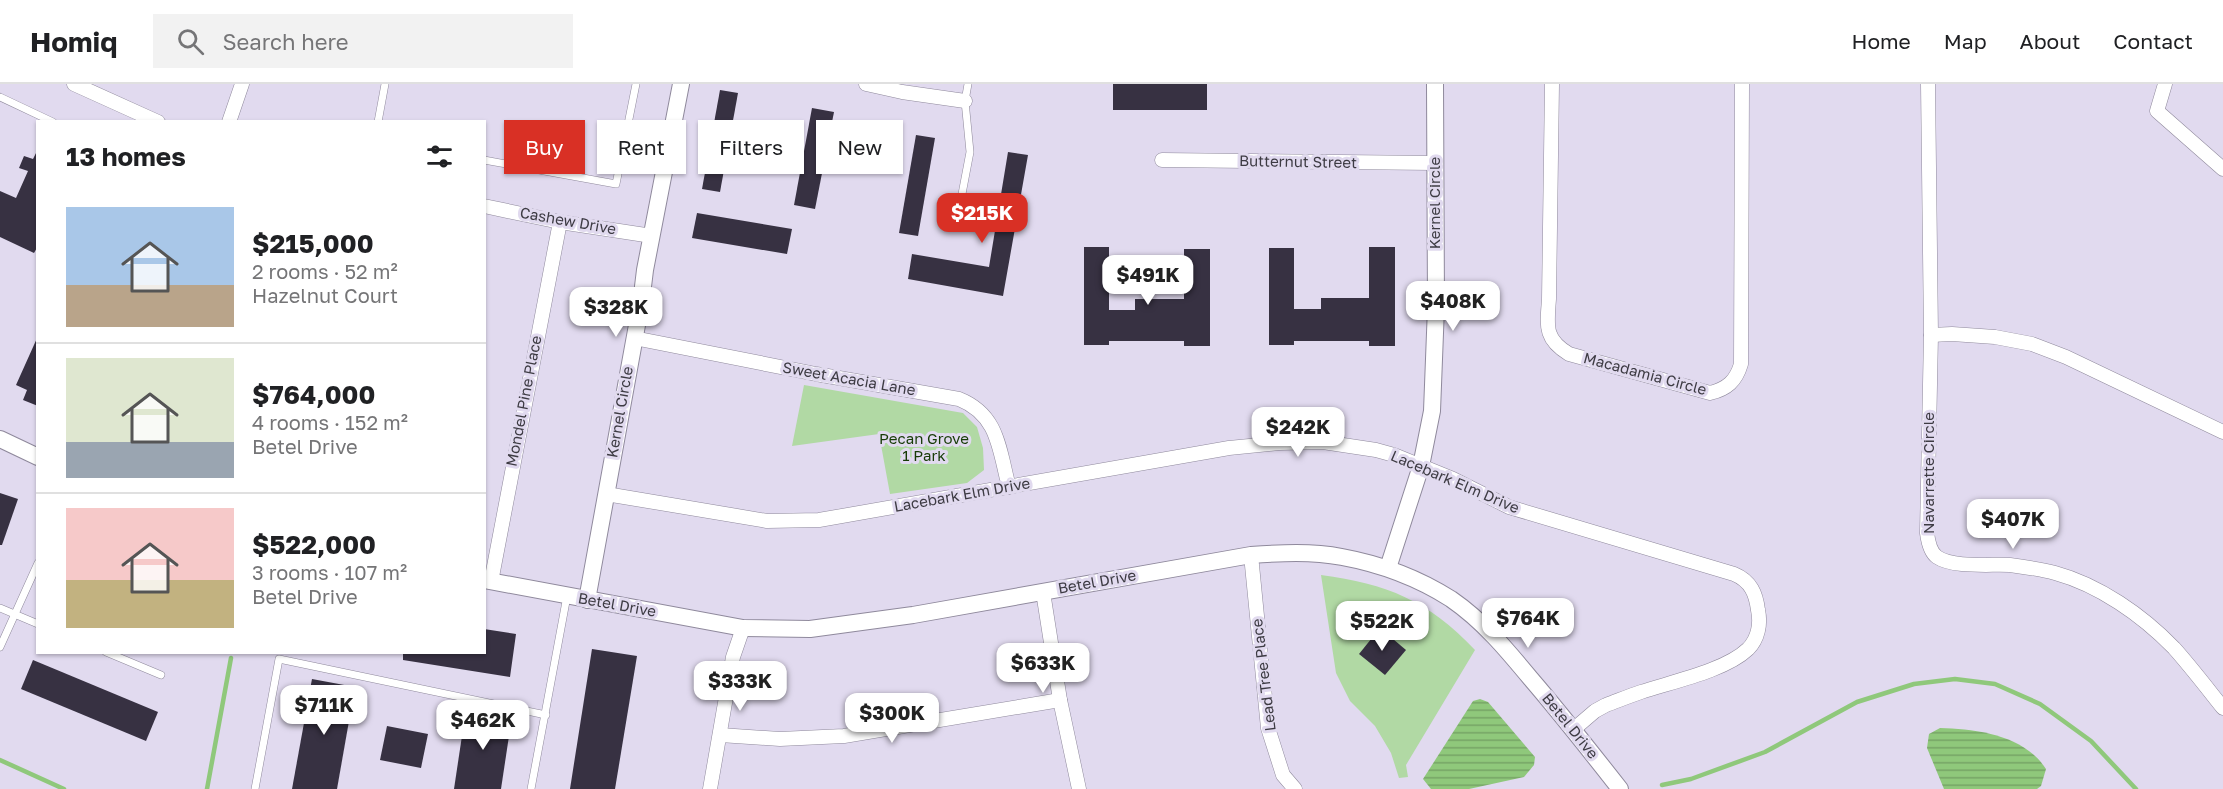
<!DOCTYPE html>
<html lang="en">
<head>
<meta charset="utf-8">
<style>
	body { margin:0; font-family:"Golos Text",sans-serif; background:#f2f2f2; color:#202124; height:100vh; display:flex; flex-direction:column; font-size:22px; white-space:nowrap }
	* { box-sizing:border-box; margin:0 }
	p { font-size:20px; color:#757577 }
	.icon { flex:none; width:33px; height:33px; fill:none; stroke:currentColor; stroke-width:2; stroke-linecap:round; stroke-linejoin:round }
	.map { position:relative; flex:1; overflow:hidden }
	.side { position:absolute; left:36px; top:36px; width:450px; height:534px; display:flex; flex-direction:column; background:#fff; border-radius:0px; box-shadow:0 2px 4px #0004 }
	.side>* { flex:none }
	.top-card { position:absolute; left:504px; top:36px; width:570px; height:54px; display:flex; gap:12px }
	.price { position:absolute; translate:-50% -51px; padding:0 14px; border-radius:12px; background:#fff; color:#222; font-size:20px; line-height:39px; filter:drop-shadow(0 2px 3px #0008) }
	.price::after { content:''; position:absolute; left:50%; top:36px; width:18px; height:14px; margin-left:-9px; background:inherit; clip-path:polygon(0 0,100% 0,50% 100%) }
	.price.current { background:#d93025; color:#fff }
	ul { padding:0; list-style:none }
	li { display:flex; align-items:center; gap:18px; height:150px; padding:0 30px }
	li+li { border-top:2px solid #e0e0e0 }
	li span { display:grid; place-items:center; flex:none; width:168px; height:120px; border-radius:0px; color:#555 }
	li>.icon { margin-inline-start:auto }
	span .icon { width:72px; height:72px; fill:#fffc; stroke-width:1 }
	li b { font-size:26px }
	h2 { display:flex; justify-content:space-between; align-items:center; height:72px; padding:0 30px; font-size:26px }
	.pill { padding:0 21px; border-radius:0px; background:#fff; box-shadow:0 2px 4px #0004; font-size:21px; line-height:54px }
	.pill.current { background:#d93025; color:#fff }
	header { display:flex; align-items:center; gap:36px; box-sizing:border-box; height:84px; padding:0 30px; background:#fff; border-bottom:2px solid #e0e0e0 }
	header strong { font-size:28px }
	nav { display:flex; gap:33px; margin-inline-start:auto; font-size:21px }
	.search { width:420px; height:54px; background:#f2f2f2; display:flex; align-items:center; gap:15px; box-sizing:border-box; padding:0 21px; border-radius:0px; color:#757577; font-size:22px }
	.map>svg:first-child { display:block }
</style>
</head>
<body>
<header>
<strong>Homiq</strong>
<div class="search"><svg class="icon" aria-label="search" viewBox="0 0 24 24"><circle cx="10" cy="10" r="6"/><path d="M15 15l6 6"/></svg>Search here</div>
<nav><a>Home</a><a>Map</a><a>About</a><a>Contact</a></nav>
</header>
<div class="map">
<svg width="2223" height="705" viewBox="0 0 2223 705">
	<defs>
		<pattern id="water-rules" width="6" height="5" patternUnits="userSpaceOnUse" patternTransform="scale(1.5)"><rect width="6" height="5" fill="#8fc87b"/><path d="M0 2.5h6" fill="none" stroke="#76a466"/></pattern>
	</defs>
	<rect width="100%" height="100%" fill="#e1daef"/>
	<g fill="#b1d9a4">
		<path d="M804,301L963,329L977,343L983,364L984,386L967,399L890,410L879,350L792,362Z"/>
		<path d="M1321,491C1387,500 1428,516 1475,566L1406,681L1408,693L1399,694L1391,669L1375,642L1350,617L1336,589Z"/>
	</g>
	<g fill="url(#water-rules)">
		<path d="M1480,615L1488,618L1535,673L1534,681L1524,693L1469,705H1431L1423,695L1473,617Z"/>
		<path d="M1940,644C1977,645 2024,651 2046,685L2041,702L2037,705H1944L1927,664L1929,650Z"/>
	</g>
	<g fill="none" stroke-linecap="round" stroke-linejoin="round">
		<g stroke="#8fc87b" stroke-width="4.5">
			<path d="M0,676L64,705"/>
			<path d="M1662,701L1691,695L1765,668L1857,618L1914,600L1955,595L1995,600L2040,620L2091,657L2136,705"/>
			<path d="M207,705L231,574"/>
		</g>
	</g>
	<g fill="#373142">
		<rect x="1113" y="0" width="94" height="26"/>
		<path d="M720,6L738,9L720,108L702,105Z"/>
		<path d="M812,24L834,28L815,125L794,121Z"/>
		<path d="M858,37L891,42L884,85L851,79Z"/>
		<path d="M916,51L935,54L918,152L899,149Z"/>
		<path d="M38,65V162L34,169L0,153V107L16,114L28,87L19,84L24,72L33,75Z"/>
		<path d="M1008,68L1028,71L1003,212L908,195L912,170L989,183Z"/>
		<path d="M697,129L792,145L787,170L692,154Z"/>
		<path d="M1084,163H1109V226H1135V215H1184V165H1210V262H1184V257H1109V261H1084Z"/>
		<path d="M1369,163H1395V262H1369V257H1294V261H1269V164H1294V225H1321V214H1369Z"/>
		<path d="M38,252V322L23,316L27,306L16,301Z"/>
		<path d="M0,409L18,415L2,461H0Z"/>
		<path d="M1380,544L1406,566L1385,591L1359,570Z"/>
		<path d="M484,545L516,550L510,593L403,576V568H484Z"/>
		<path d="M592,565L637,572L615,705H570Z"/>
		<path d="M33,576L158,628L146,657L21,605Z"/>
		<path d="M312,595L355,603L337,705H292Z"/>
		<path d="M466,625L512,632L501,705H454Z"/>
		<path d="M387,642L428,650L421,684L380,676Z"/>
	</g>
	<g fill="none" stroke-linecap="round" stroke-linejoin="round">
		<defs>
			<g id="service">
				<path d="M0,13L53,38"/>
				<path d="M378,38L385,0"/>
				<path d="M484,76L616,100L636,0"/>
				<path d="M958,131L970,68L965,17L968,0"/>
				<path d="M0,524L38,540"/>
				<path d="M0,563L38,479"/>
				<path d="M106,568L161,591"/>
				<path d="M255,705L279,575L546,631"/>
				<path d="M531,705L567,512"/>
			</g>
			<g id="minor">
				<path d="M74,0L158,38"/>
				<path d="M866,0L902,8L965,17"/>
				<path d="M1552,0L1549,215C1547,242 1544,255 1569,270L1710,309C1727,305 1736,297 1741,280L1742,0"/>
				<path d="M1928,0L1931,251L1927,449C1928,457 1930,468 1937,473C1953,484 1990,480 2010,481C2025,483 2040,485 2055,489C2099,501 2142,531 2174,564C2191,583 2207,604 2223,624"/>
				<path d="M2165,0L2157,27L2223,85"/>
				<path d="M229,38L242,0"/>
				<path d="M1162,76L1434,79"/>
				<path d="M484,122L560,138L652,152"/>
				<path d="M1931,251L1952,250L1995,253L2032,260L2066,273L2223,348"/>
				<path d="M634,254L816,290L959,315C999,331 999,366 1009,403"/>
				<path d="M606,410L767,437L819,436L1229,364L1279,359L1323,358L1376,366L1394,371L1453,395L1509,423L1734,490C1751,497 1756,510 1758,526C1761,540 1758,555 1748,565C1725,587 1671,598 1641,608C1629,612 1617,617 1606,621L1595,627L1574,645"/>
				<path d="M1251,471L1268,644L1283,691L1295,705"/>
				<path d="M491,498L560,138"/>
				<path d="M1043,508L1060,616L1079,705"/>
				<path d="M720,651L780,655L844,652L1060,616"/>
				<path d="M710,705L733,573L743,544"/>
			</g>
			<g id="tertiary">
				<path d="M0,355L38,373"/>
				<path d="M1388,484L1421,382L1432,327L1436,223L1435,0"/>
				<path d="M484,496L743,544L810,545L913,531L1251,471C1281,469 1311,467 1342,473C1380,480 1418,494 1451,515C1483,537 1507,566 1531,595C1562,631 1591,668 1620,705"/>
				<path d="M587,516L641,219L645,186L681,0"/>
			</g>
		</defs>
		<use href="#service" stroke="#8f899c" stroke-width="8"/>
		<use href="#minor" stroke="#8f899c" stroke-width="15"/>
		<use href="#tertiary" stroke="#8f899c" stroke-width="18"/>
		<use href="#service" stroke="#fff" stroke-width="7"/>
		<use href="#minor" stroke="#fff" stroke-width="14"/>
		<use href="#tertiary" stroke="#fff" stroke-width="16"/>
	</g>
	<g text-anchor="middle" stroke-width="6" stroke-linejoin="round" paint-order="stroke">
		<g font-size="15" fill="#3d3b43" stroke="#e1daef">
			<text transform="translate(1298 78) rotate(1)" y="5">Butternut Street</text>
			<text transform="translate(1435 119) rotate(-90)" y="5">Kernel Circle</text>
			<text transform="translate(568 137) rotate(10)" y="5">Cashew Drive</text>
			<text transform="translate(1645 290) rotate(15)" y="5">Macadamia Circle</text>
			<text transform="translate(849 295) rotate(10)" y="5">Sweet Acacia Lane</text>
			<text transform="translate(524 317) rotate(-79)" y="5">Mondel Pine Place</text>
			<text transform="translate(620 328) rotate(-80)" y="5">Kernel Circle</text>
			<text transform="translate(1929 389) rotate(-90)" y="5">Navarrette Circle</text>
			<text transform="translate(1455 398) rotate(23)" y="5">Lacebark Elm Drive</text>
			<text transform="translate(962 411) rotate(-10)" y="5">Lacebark Elm Drive</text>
			<text transform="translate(1097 498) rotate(-10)" y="5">Betel Drive</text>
			<text transform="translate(617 521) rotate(10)" y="5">Betel Drive</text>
			<text transform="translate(1264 591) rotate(-97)" y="5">Lead Tree Place</text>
			<text transform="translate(1570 642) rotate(51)" y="5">Betel Drive</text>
		</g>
		<g font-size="15" fill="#163b05" stroke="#e1daef">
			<text x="924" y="360">Pecan Grove<tspan x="924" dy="17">1 Park</tspan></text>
		</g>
	</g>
</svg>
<b class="price current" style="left:982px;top:160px">$215K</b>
<b class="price" style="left:1148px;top:222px">$491K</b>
<b class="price" style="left:1453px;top:248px">$408K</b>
<b class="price" style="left:616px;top:254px">$328K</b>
<b class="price" style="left:1298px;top:374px">$242K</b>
<b class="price" style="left:2013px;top:466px">$407K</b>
<b class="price" style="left:1528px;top:565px">$764K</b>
<b class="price" style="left:1382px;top:568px">$522K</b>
<b class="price" style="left:1043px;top:610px">$633K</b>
<b class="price" style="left:740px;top:628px">$333K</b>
<b class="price" style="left:324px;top:652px">$711K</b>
<b class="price" style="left:892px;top:660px">$300K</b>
<b class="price" style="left:483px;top:667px">$462K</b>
<div class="top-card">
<a class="pill current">Buy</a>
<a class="pill">Rent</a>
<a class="pill">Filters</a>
<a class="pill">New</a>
</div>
<section class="side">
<h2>13 homes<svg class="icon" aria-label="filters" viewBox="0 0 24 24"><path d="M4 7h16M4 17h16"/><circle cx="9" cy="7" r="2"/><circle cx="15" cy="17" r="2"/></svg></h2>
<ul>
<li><span style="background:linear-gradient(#a9c7e8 65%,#b9a48a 0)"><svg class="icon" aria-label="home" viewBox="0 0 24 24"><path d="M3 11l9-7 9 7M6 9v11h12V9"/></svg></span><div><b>$215,000</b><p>2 rooms · 52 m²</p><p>Hazelnut Court</p></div></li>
<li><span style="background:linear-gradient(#dfe7d0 70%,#9aa5b1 0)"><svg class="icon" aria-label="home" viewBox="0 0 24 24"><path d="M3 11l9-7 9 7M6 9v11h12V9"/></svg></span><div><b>$764,000</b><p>4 rooms · 152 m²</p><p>Betel Drive</p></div></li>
<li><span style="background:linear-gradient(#f6c9c9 60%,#c2b280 0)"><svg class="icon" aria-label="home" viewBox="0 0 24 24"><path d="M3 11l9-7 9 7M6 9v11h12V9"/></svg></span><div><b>$522,000</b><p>3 rooms · 107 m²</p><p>Betel Drive</p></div></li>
</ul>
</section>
</div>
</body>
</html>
